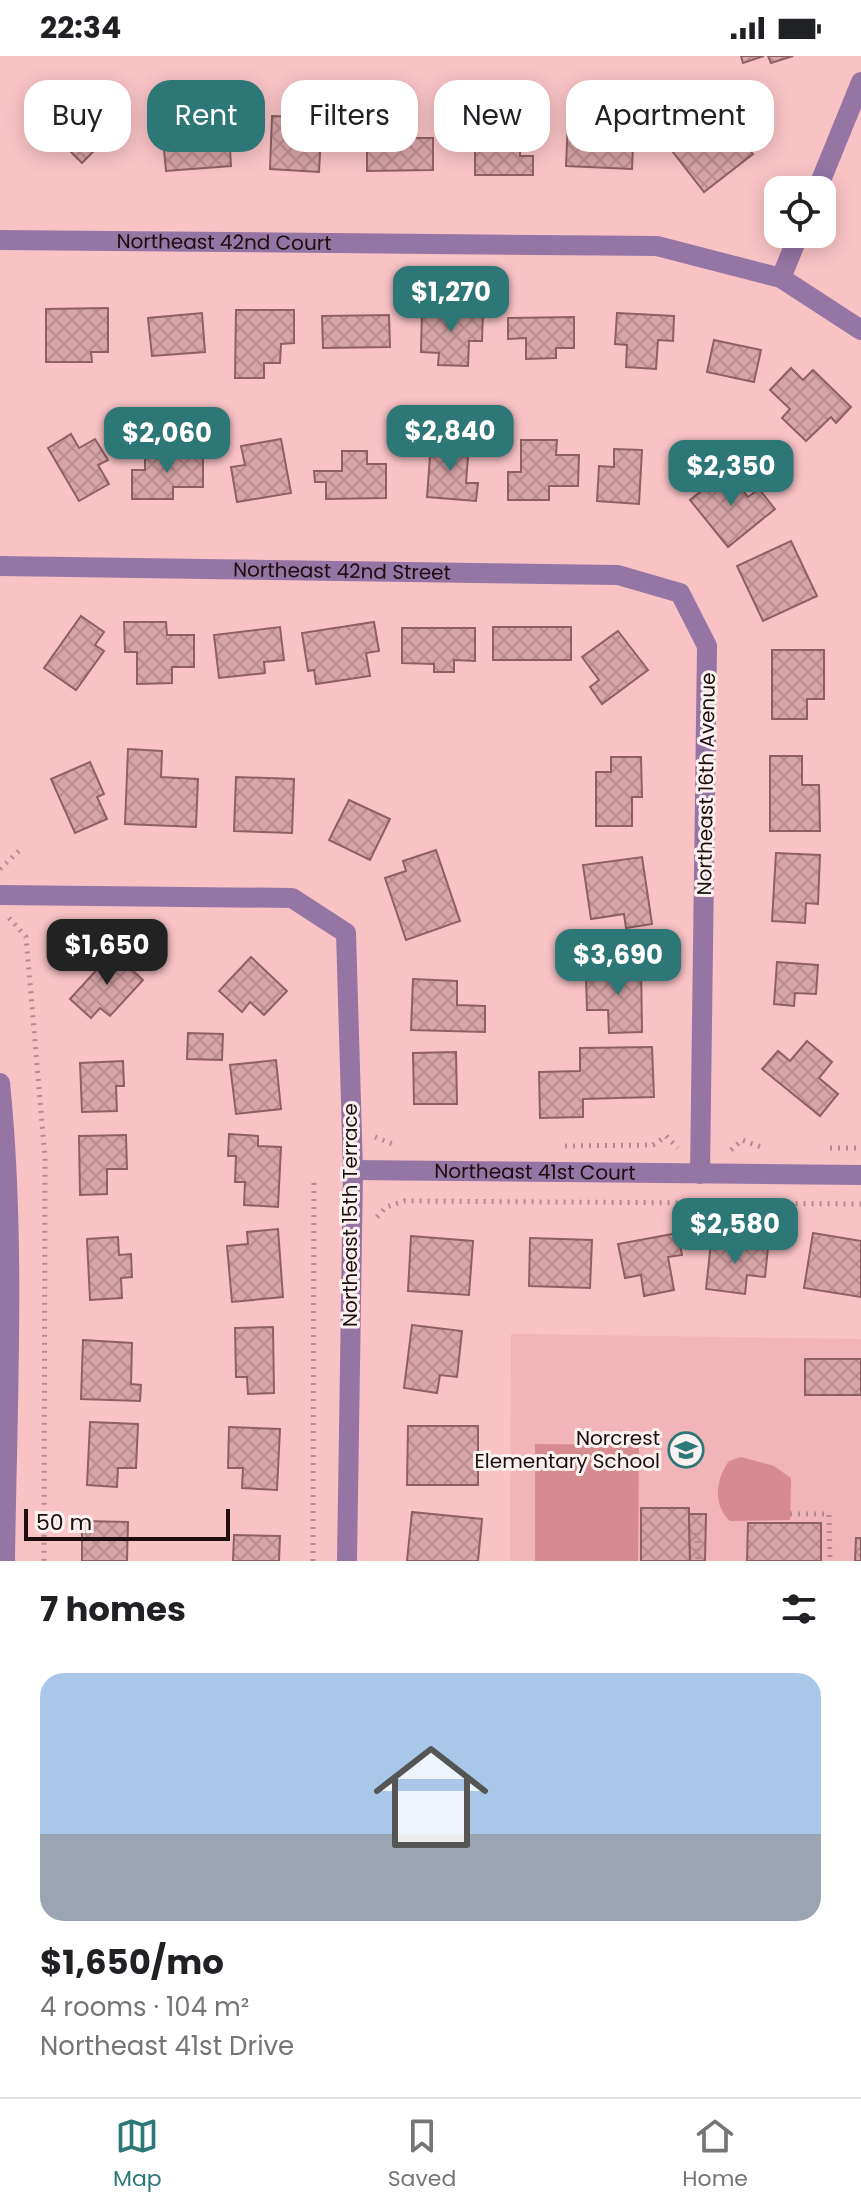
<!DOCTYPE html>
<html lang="en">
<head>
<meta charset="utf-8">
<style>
	body { margin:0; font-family:Poppins,sans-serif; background:#f2f2f2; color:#202124; height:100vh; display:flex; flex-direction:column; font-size:30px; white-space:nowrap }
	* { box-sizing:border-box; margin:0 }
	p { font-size:26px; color:#757577 }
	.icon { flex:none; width:44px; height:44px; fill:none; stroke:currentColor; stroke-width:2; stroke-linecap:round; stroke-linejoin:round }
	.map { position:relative; height:1505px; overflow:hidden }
	.side { display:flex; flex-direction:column; background:#fff; flex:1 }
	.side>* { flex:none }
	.banner { position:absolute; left:24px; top:24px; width:814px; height:72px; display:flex; gap:16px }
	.fabs { position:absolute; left:764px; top:120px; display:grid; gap:16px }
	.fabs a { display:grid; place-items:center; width:72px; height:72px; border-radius:16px; background:#fff; box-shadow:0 4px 20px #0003; font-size:40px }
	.scale { position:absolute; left:24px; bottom:20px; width:206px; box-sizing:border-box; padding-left:8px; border:4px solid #1e0d0e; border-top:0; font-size:22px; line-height:28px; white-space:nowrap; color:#1e0d0e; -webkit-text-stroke:6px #fcf1f1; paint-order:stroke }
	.price { position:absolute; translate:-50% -68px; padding:0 18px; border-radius:16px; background:#2d7777; color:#fff; font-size:26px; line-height:52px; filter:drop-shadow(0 2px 4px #0008) }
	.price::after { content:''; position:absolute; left:50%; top:48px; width:24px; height:18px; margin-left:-12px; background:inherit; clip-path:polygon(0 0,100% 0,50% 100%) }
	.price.active { background:#222; color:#fff }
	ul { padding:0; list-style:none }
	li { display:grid; align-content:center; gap:16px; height:424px; padding:0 40px }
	li span { display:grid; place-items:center; height:248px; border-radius:24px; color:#555 }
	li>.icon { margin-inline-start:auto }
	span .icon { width:144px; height:144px; fill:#fffc; stroke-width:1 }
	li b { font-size:34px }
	h2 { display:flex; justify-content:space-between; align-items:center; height:96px; padding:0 40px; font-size:34px }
	.tag { padding:0 28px; border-radius:24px; background:#fff; box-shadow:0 4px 20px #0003; font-size:28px; line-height:72px }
	.tag.active { background:#2d7777; color:#fff }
	.status { display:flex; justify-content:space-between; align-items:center; height:56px; padding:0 40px; background:#fff; direction:ltr }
	.status svg { height:22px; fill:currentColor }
	.dock { display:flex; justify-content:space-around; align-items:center; height:112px; border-top:2px solid #e0e0e0; background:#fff; font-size:22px; color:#757577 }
	.dock a { display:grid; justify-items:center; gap:4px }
	.dock .active { color:#2d7777 }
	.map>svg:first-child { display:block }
</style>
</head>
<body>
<div class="status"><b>22:34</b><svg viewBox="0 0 49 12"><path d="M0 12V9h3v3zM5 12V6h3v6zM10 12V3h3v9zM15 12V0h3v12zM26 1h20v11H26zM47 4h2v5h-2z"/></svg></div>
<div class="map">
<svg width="861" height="1505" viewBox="0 0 861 1505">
	<defs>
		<pattern id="building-cross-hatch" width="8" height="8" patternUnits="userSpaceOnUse" patternTransform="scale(2)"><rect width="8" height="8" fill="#d8a4a7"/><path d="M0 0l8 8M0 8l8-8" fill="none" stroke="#b98c8f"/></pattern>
	</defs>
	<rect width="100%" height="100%" fill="#f9c3c6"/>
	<path fill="#f1b4b8" d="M511,1278L861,1283V1505H510Z"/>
	<g fill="#d68b91">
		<path d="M535,1388L639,1389L638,1505H535Z"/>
		<path d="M741,1401L774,1410L791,1422L790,1464L730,1465C712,1448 716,1423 729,1405Z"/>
	</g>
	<g fill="url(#building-cross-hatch)" stroke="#8f6063" stroke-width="2">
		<path d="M741,0H764L743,7Z"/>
		<path d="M768,0H793L771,7Z"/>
		<path d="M91,42L119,69L82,107L54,79Z"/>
		<path d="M718,53L753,98L704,136L669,91Z"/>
		<path d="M272,60L322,62L319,116L270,113Z"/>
		<path d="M489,64L520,65V100H533V119H475V84H489Z"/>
		<path d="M568,65L634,68L632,113L566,110Z"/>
		<path d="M387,69H412V82H433V114L367,115V82H387Z"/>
		<path d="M208,70L209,78L229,76L231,110L166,115L162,73Z"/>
		<path d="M108,252V296H91L92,306H46V253Z"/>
		<path d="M422,253L483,255L482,285H469L468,310L438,309L439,297L421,296Z"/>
		<path d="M236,254H294V287L281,288L280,307H264V322H235Z"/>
		<path d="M202,257L205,296L152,300L148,262Z"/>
		<path d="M617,257L674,260L673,285L658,284L656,313L626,311L627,289L615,288Z"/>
		<path d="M389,259L390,291L323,292L322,260Z"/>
		<path d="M574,261V292H556V302L526,303V282L508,283V262Z"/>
		<path d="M714,284L761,294L754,326L707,316Z"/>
		<path d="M791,312L803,324L813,314L851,351L836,367L831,361L806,385L782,362L790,353L770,334Z"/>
		<path d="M71,378L79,392L95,383L108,404L98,409L109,428L79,445L48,392Z"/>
		<path d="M281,383L291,437L237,446L231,411L245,409L241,390Z"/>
		<path d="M521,384H557L556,399H579L578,430H549V444H508V416H521Z"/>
		<path d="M431,387L469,389L466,427H478L476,445L427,441Z"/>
		<path d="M614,393L642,394L639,448L597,445L599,410L614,411Z"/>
		<path d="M342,395H367V408H386V442L326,443V426H315L314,415H342Z"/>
		<path d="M145,397H203V431H173V443H132V414H145Z"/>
		<path d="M727,415L748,441L759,433L775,453L728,491L690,444Z"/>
		<path d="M791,485L817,540L763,565L737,510Z"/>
		<path d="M81,560L104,576L95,589L104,595L76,634L44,612Z"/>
		<path d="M124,566H166L167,579H194V611H172V627L137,628V596H125Z"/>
		<path d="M374,566L379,595L366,597L370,620L316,628L314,614L308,615L302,577Z"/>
		<path d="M280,571L284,604L264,606L265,617L219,622L214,579Z"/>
		<rect x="493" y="571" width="78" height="33"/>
		<path d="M402,572H475V605L454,604V616H434V608L402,607Z"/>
		<path d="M618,575L648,614L602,648L590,631L599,624L582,601Z"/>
		<path d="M772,594H824V643H807V663H772Z"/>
		<path d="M128,693L162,695L161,721L198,723L196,771L125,768Z"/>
		<path d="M770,700H802V729H819L820,775H770Z"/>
		<path d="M611,701H641L642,741H632V770H596V716H611Z"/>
		<path d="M90,706L104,738L97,741L107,763L75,777L51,723Z"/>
		<path d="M236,721L294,723L292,777L234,775Z"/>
		<path d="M349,744L390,763L370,804L329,784Z"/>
		<path d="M436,794L460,865L406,884L385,822L406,815L403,805Z"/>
		<path d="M776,797L820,799L818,848L806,847L805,867L772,865Z"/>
		<path d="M642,801L652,868L626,872L624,858L591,863L583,809Z"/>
		<path d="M113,896L143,924L110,960L100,952L91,962L70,943Z"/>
		<path d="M251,901L287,935L264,959L250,946L242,956L219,935Z"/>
		<path d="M777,906L818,909L816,938L795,937L794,950L774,948Z"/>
		<path d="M603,908H641L642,976L609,977L608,954H587L586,922H604Z"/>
		<path d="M413,923L457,925V949L485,950V976L411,974Z"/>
		<path d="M188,977L223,978L222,1004L187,1003Z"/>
		<path d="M807,985L832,1006L819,1022L838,1038L820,1060L762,1013L778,995L790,1005Z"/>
		<path d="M652,991L654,1041L583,1043V1061L540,1062L539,1016L580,1015V992Z"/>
		<path d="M456,996L457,1048H414L413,997Z"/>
		<path d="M276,1004L281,1053L236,1058L230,1009Z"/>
		<path d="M123,1005L124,1030H116L117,1055L82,1056L80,1007Z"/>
		<path d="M229,1078L258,1080V1090L281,1091L278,1151L244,1149L245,1126H235L236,1100H228Z"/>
		<path d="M126,1079L127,1113H107V1138L80,1139L79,1080Z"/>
		<path d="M278,1173L283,1241L232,1246L227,1190L248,1188L247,1176Z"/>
		<path d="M678,1177L682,1199L668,1201L674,1234L644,1240L641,1219L625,1222L618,1188Z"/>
		<path d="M813,1177L861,1185V1241L804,1232Z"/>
		<path d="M411,1180L473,1185L469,1239L408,1235Z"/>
		<path d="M118,1181L119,1199L131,1198L132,1221L121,1222L122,1242L90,1244L87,1183Z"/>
		<path d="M530,1182L592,1184L590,1232L529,1230Z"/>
		<path d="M711,1186L768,1192L765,1221L747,1219L745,1238L706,1233Z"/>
		<path d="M412,1269L462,1275L457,1321L440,1319L437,1337L404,1332Z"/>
		<path d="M273,1271L274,1337L248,1338L247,1321H236L235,1272Z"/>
		<path d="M83,1284L132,1287L131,1328L141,1329L140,1345L81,1343Z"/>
		<rect x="805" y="1303" width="56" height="36"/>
		<path d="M90,1366L138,1368L136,1412H118L117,1431L87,1429Z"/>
		<path d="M408,1370H478V1429H407Z"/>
		<path d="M229,1371L280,1373L277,1434L242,1432L243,1412H228Z"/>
		<path d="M641,1452H689L690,1505H641Z"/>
		<path d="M412,1456L482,1463L478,1505H407Z"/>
		<path d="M689,1458H706L705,1505H690Z"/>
		<path d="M82,1465L128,1466L127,1505H82Z"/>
		<path d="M748,1467H821V1505H747Z"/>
		<path d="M234,1479L280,1480L279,1505H233Z"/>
		<path d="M856,1482H861V1505H855Z"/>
	</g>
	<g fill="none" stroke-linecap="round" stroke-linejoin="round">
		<g stroke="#b48a8c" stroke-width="5" stroke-dasharray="2 6" stroke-linecap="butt">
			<path d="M0,813L19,795"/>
			<path d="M9,862L26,881L45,1102L44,1505"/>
			<path d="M375,1081L395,1089"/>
			<path d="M565,1090L653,1089L666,1080L678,1092"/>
			<path d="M830,1092H861"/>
			<path d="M731,1094L742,1084L764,1092"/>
			<path d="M377,1161L386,1151L404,1145L861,1148"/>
			<path d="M790,1458H829L830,1505"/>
			<path d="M690,1476H697L698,1505"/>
			<path d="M313,1505L314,1123"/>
		</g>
		<g stroke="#9575a4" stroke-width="20">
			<path d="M817,134L861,26"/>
			<path id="s1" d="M0,184L657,190L781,222L861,274"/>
			<path d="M781,222L799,178"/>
			<path id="s2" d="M0,510L618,519L680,537L707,590L700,1118"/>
			<path d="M0,839L292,842L346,877L353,1114L347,1505"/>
			<path d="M0,1027C16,1182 7,1349 5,1505"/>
			<path id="s3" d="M353,1114L861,1119"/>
		</g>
	</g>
	<defs>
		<symbol id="school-ring" viewBox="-11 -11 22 22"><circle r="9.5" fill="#fcf1f1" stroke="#2d7777" stroke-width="1.5"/><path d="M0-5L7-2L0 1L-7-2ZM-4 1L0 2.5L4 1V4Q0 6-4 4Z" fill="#2d7777"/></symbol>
	</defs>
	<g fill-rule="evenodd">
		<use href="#school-ring" x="666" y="1374" width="40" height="40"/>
	</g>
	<g text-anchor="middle" stroke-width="6" stroke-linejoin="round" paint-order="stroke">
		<g font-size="20" fill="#1e0d0e" stroke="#fcf1f1">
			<text dy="7" stroke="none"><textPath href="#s1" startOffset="224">Northeast 42nd Court</textPath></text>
			<text dy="7" stroke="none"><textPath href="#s2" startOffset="342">Northeast 42nd Street</textPath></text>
			<text transform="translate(706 728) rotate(-89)" y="7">Northeast 16th Avenue</text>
			<text dy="7" stroke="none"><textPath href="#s3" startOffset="182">Northeast 41st Court</textPath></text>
			<text transform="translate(350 1159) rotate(-90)" y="7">Northeast 15th Terrace</text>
		</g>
		<g font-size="20" fill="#1e0d0e" stroke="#fcf1f1" text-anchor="end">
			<text x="660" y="1389">Norcrest<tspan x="660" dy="23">Elementary School</tspan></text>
		</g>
	</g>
</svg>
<div class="fabs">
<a><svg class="icon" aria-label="locate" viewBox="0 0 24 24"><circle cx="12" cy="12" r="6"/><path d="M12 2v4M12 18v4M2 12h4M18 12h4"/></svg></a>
</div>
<div class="scale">50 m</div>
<b class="price" style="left:451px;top:278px">$1,270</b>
<b class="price" style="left:450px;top:417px">$2,840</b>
<b class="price" style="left:167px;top:419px">$2,060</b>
<b class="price" style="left:731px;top:452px">$2,350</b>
<b class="price active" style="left:107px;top:931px">$1,650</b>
<b class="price" style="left:618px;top:941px">$3,690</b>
<b class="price" style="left:735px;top:1210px">$2,580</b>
<div class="banner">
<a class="tag">Buy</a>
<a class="tag active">Rent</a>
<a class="tag">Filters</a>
<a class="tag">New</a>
<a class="tag">Apartment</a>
</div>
</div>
<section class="side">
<h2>7 homes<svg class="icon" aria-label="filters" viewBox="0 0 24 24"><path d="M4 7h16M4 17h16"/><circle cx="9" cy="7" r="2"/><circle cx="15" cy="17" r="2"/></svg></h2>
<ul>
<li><span style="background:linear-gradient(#a9c7e8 65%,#9aa5b1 0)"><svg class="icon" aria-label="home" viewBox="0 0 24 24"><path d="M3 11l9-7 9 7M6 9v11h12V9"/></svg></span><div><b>$1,650/mo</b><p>4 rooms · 104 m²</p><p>Northeast 41st Drive</p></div></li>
</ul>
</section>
<nav class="dock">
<a class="active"><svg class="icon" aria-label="map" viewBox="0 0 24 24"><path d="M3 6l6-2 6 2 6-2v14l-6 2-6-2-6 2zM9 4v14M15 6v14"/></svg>Map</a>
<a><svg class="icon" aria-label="saved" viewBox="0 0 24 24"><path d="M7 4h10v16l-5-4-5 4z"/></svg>Saved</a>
<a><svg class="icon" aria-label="home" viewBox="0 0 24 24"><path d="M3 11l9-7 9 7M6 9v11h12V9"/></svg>Home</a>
</nav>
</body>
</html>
